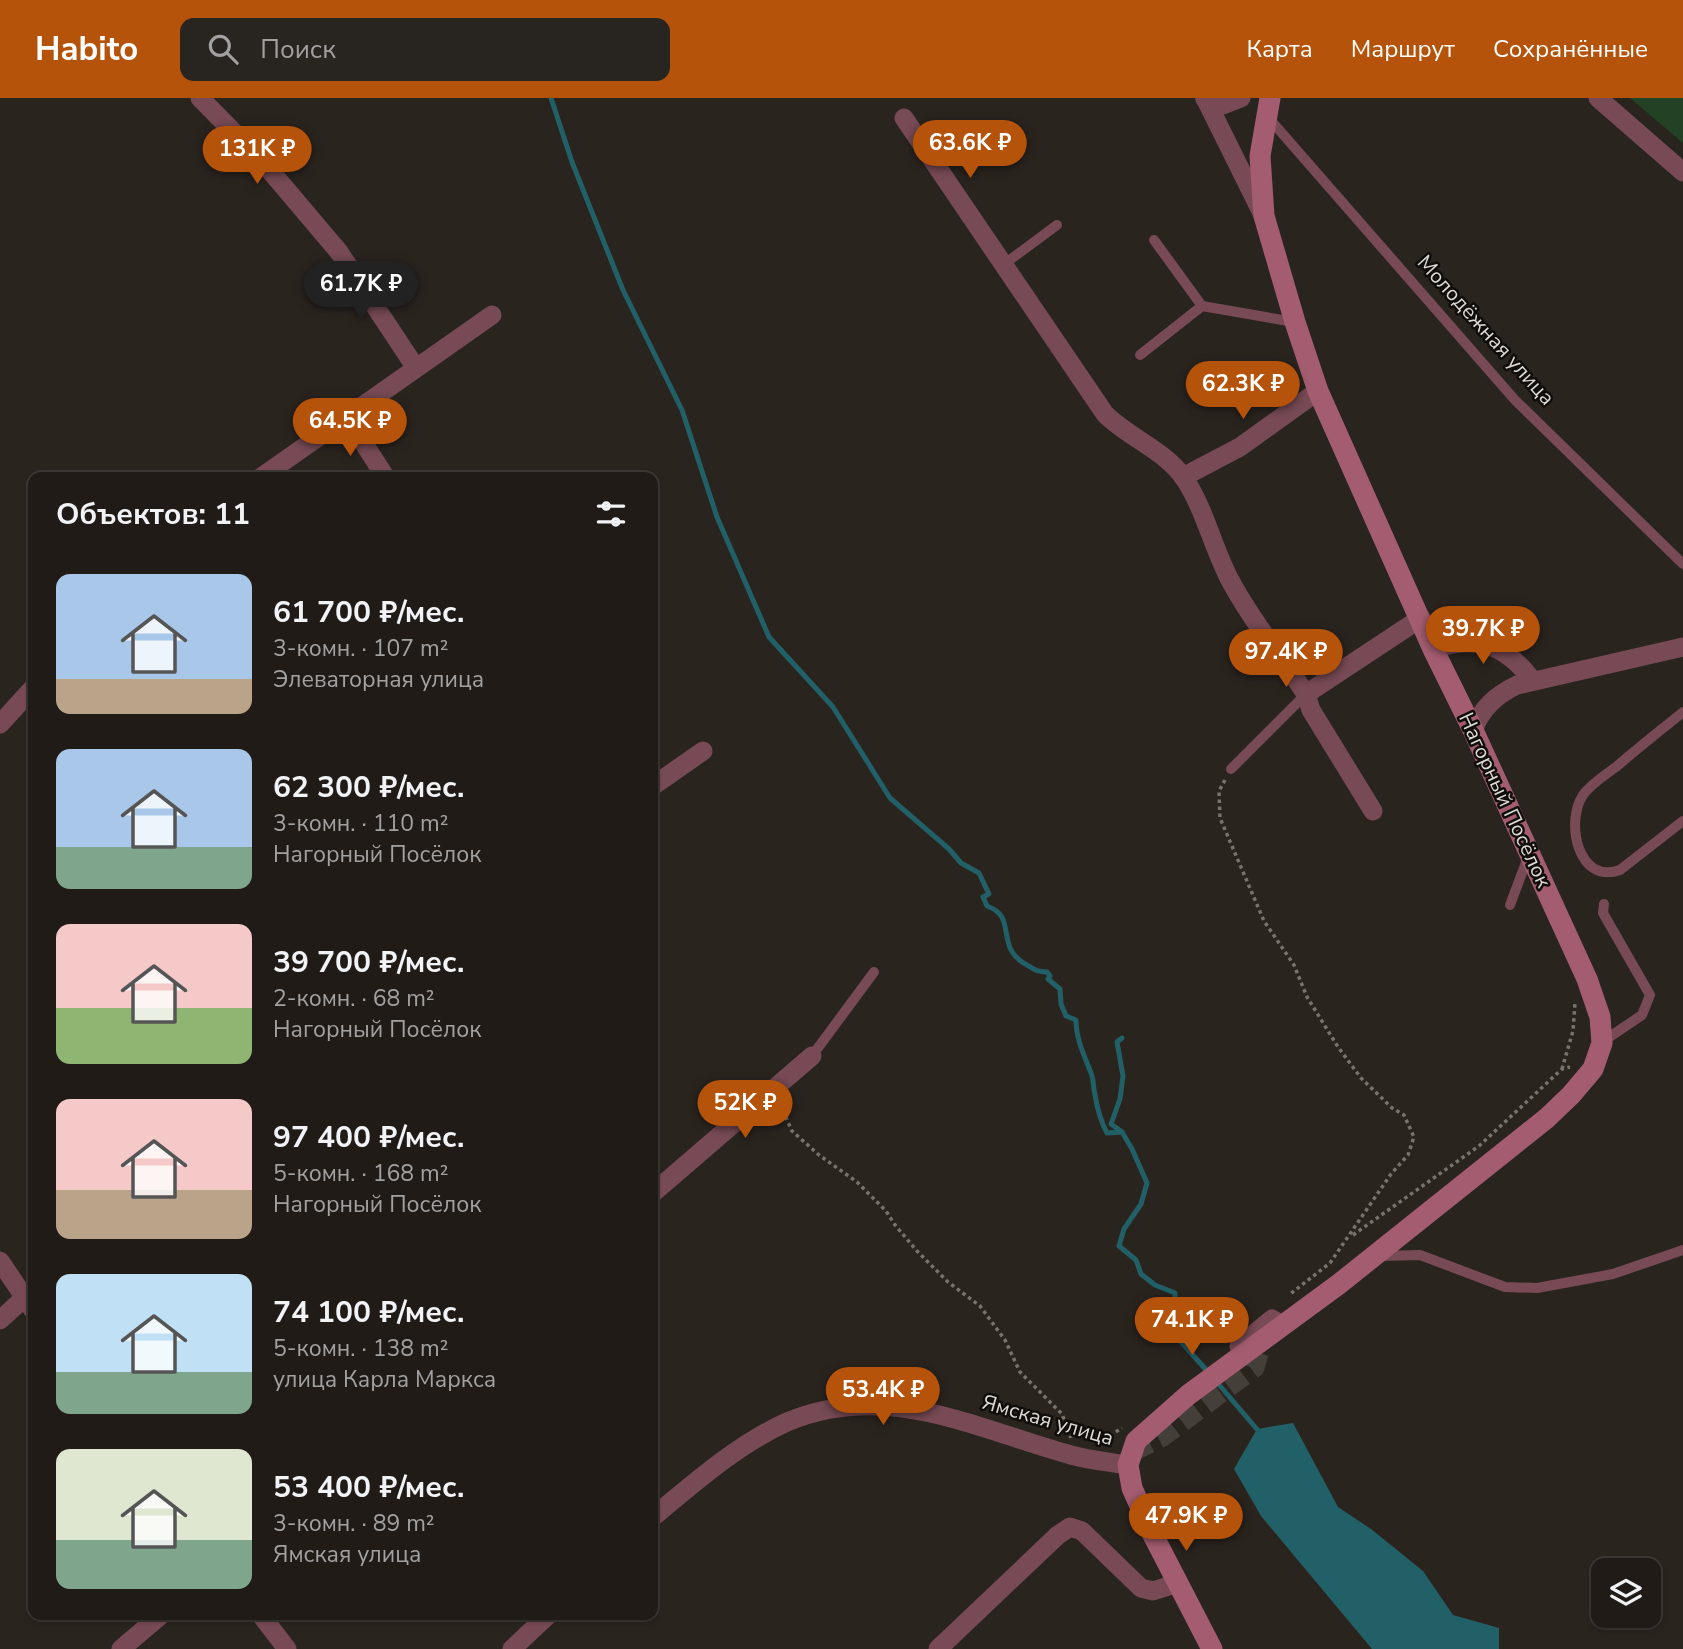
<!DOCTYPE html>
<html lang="ru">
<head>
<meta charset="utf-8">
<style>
	body { margin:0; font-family:"Nunito Sans",sans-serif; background:#282420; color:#f1f3f6; height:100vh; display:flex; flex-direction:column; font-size:26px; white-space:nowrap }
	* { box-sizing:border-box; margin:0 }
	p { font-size:23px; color:#a2a1a1 }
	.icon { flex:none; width:38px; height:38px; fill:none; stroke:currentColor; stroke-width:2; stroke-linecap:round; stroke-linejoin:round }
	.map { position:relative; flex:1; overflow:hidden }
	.panel { position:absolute; left:28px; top:374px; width:630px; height:1148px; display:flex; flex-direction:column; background:#201b17; border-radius:14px; box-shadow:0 2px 5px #0004,0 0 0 2px #3d3936 }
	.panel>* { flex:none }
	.fabs { position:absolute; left:1591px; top:1460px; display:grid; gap:14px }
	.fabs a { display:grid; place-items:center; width:70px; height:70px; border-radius:14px; background:#201b17; box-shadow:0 2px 5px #0004,0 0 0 2px #3d3936; font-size:35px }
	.price { position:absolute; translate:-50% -60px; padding:0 16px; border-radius:24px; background:#b45309; color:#fff; font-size:23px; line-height:46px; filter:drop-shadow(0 2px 4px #0008) }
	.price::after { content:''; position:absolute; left:50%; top:42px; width:21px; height:16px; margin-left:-10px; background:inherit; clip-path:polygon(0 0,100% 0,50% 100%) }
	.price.on { background:#222; color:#fff }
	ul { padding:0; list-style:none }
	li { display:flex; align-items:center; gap:21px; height:175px; padding:0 28px }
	li span { display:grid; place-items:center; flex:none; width:196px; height:140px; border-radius:14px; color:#555 }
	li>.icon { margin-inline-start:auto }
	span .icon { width:84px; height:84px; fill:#fffc; stroke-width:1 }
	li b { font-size:30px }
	h2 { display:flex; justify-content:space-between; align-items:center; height:84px; padding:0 28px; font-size:30px }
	header { display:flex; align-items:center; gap:42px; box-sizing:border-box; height:98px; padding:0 35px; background:#b45309; color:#fff }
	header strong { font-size:33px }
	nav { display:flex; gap:38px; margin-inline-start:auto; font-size:24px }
	.search { width:490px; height:63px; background:#282420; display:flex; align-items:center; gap:18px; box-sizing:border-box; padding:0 24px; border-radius:14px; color:#a2a1a1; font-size:26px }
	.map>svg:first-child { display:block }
</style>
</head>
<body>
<header>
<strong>Habito</strong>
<div class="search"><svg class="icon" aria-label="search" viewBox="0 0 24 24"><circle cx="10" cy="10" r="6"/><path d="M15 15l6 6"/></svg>Поиск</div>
<nav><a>Карта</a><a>Маршрут</a><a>Сохранённые</a></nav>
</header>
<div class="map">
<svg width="1683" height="1551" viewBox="0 0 1683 1551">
	<rect width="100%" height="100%" fill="#2a241f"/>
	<path fill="#234125" d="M1630,0H1683V45Z"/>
	<path fill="#226068" d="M1293,1325L1338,1409L1371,1431L1423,1473L1453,1517L1499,1530V1551H1372L1261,1418L1234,1371L1257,1331Z"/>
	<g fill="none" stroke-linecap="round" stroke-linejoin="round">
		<g stroke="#226068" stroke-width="5">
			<path d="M551,0L572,64L623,192L682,312L717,419L769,539L833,609L890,700L949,751L961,765L979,775L989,796L983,799L987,808C1019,819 993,849 1027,867C1035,872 1037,874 1047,874L1050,878L1048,881L1060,891L1061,906L1066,918L1076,922C1076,941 1084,957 1091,975C1094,982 1093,990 1095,997C1097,1009 1101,1024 1107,1035L1122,1034L1132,1051L1147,1085L1141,1106L1124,1131L1119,1148L1136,1162L1141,1176L1155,1187L1175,1195L1174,1236L1209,1275"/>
			<path d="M1122,1034L1111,1026L1120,1001L1123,978L1117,944L1122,940"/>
			<path d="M1215,1282L1261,1336"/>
		</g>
		<path stroke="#453f3a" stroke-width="19" stroke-dasharray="19 10" stroke-linecap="butt" d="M1133,1354L1163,1339L1255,1270L1263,1242"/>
		<g stroke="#78736e" stroke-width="3.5" stroke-dasharray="3.5 3.5" stroke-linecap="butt">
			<path d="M1225,682L1219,693L1220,720L1264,823L1294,867L1307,899L1338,949L1361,980L1392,1010L1404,1017L1414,1039L1408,1057L1391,1076L1330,1165L1289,1197"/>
			<path d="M1562,971L1573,933L1575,905"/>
			<path d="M780,1006L792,1033L819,1057L857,1084L886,1113L895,1127L917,1153L948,1184L980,1208L1005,1242L1020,1274L1062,1316L1071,1340"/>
			<path d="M1353,1137L1479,1048L1562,971L1570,969"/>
			<path d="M1098,1345L1122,1330"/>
		</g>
		<g stroke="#774a55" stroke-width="10">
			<path d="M1267,18L1515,302L1683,466"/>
			<path d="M1154,142L1202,208L1294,224"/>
			<path d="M1003,167L1057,127"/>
			<path d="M1140,257L1202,208"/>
			<path d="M1683,614C1661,632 1638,650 1616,669C1605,677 1591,686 1583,697C1565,724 1578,787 1620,772L1683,723"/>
			<path d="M1231,671L1306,596"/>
			<path d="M1510,807L1528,759"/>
			<path d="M1602,944L1642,917L1650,897L1603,815L1604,806"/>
			<path d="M812,958L874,874"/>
			<path d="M1380,1158L1420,1157L1505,1189L1537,1190L1613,1176L1683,1152"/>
		</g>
		<g stroke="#774a55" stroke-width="19">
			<path d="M200,0L262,63L339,154L416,270"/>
			<path d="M1205,0L1263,117"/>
			<path d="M1598,0L1683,74"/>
			<path d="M1205,1L1223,7L1241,0"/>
			<path d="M904,20L1105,316C1129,340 1163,351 1184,380C1205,411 1213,451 1231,484C1252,523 1281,559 1306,596"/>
			<path d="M347,319L386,380"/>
			<path d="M1183,379L1240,349L1318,293"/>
			<path d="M260,380L492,217"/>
			<path d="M1433,551C1478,537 1505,546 1533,583"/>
			<path d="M0,626L33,590"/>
			<path d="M1473,632C1482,610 1496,597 1517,587L1683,549"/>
			<path d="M653,688L703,653"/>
			<path d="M1373,713L1311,612L1306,596L1421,520"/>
			<path d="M653,1095L812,958"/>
			<path d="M0,1163L33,1212"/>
			<path d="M0,1222L33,1192"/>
			<path d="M1239,1248L1272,1221L1283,1227"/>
			<path d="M653,1419C694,1385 738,1346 787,1324C886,1282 976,1331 1071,1357C1089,1362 1109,1364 1128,1367"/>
			<path d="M261,1517L287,1551"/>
			<path d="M121,1551L161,1517"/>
			<path d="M512,1551L548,1517"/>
			<path d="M938,1551L1058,1437L1070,1429L1082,1433L1141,1490L1153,1493L1178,1485"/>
		</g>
		<path stroke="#a45d70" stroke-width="21" d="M1212,1551L1153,1437L1132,1390L1128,1367L1136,1343L1188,1297L1339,1186L1547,1020L1571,997L1593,971L1602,945L1600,919L1587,881L1473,632L1433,551L1318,293L1295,224L1264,118L1260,58L1270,0"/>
	</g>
	<g text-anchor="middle" stroke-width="5" stroke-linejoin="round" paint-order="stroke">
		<g font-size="21" fill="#ddd9d5" stroke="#100e0b">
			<text transform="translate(1486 232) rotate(48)" y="7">Молодёжная улица</text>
			<text transform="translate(1505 702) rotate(65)" y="7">Нагорный Посёлок</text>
			<text transform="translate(1048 1322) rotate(16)" y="7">Ямская улица</text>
		</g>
	</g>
</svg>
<div class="fabs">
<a><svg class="icon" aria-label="layers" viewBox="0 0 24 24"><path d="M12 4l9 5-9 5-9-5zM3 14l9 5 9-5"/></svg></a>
</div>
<b class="price" style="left:970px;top:82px">63.6K ₽</b>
<b class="price" style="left:257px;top:88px">131K ₽</b>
<b class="price on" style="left:361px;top:223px">61.7K ₽</b>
<b class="price" style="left:1243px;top:323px">62.3K ₽</b>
<b class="price" style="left:350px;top:360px">64.5K ₽</b>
<b class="price" style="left:1483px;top:568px">39.7K ₽</b>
<b class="price" style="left:1286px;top:591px">97.4K ₽</b>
<b class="price" style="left:745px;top:1042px">52K ₽</b>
<b class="price" style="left:1192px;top:1259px">74.1K ₽</b>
<b class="price" style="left:883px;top:1329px">53.4K ₽</b>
<b class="price" style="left:1186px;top:1455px">47.9K ₽</b>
<section class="panel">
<h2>Объектов: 11<svg class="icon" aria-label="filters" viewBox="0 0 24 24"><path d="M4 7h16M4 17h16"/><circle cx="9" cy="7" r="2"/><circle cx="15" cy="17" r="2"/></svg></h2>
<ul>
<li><span style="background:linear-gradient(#a9c7e8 75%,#b9a48a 0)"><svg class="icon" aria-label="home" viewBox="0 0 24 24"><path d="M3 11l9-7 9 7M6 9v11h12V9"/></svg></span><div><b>61 700 ₽/мес.</b><p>3-комн. · 107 m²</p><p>Элеваторная улица</p></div></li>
<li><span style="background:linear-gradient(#a9c7e8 70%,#7fa58c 0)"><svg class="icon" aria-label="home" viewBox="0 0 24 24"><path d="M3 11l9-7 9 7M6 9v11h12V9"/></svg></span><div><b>62 300 ₽/мес.</b><p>3-комн. · 110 m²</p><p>Нагорный Посёлок</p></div></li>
<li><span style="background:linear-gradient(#f6c9c9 60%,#8fb573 0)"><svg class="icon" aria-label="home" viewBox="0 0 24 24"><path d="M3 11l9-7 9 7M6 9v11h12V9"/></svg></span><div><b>39 700 ₽/мес.</b><p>2-комн. · 68 m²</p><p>Нагорный Посёлок</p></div></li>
<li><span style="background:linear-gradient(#f6c9c9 65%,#b9a48a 0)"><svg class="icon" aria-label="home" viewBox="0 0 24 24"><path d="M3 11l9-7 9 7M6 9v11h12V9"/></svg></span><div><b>97 400 ₽/мес.</b><p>5-комн. · 168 m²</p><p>Нагорный Посёлок</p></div></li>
<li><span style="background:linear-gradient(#bfe0f5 70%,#7fa58c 0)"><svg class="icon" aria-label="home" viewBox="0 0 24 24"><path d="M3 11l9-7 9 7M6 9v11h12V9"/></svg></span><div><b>74 100 ₽/мес.</b><p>5-комн. · 138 m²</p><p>улица Карла Маркса</p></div></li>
<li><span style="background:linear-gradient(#dfe7d0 65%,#7fa58c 0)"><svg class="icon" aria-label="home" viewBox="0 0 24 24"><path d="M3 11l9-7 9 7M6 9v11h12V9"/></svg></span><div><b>53 400 ₽/мес.</b><p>3-комн. · 89 m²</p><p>Ямская улица</p></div></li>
</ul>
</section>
</div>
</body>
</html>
